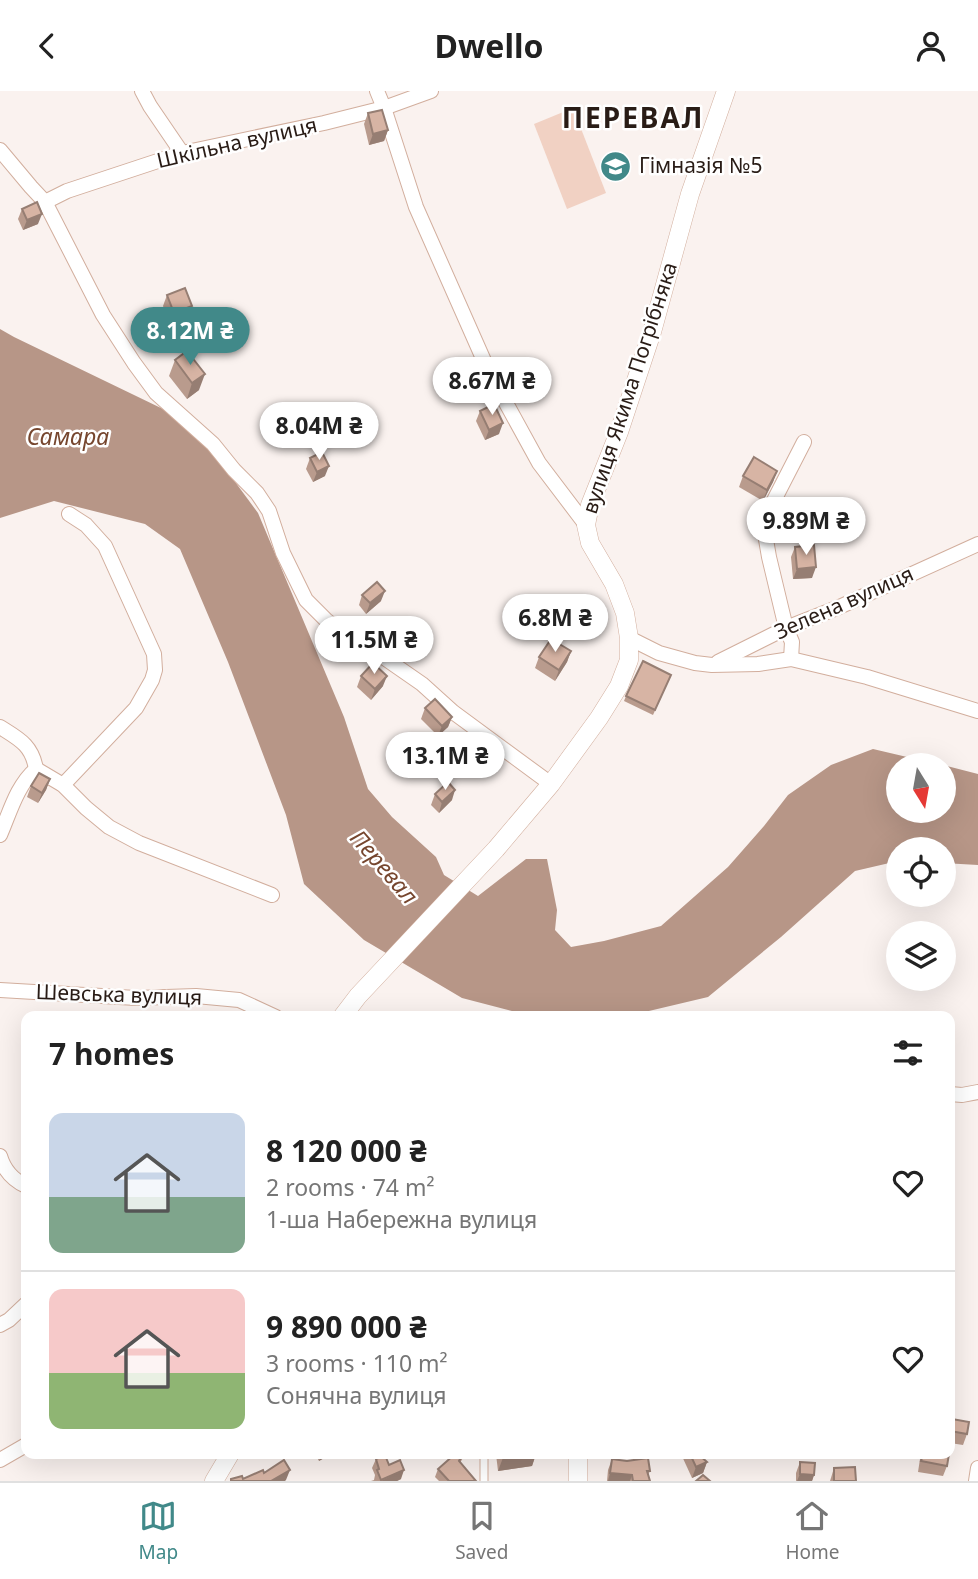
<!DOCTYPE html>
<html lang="en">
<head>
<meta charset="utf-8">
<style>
	body { margin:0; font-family:"Noto Sans",sans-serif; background:#f6f6f6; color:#222; height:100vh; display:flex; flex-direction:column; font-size:26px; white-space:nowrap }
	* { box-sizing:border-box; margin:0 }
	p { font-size:23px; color:#767676 }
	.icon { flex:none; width:38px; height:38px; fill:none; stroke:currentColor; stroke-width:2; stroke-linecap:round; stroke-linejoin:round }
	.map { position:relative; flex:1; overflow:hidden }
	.panel { position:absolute; left:21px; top:920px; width:934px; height:448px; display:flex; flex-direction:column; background:#fff; border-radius:14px; box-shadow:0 7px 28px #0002 }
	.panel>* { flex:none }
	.needle { width:46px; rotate:169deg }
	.controls { position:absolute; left:886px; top:662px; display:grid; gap:14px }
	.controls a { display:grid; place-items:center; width:70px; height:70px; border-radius:50%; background:#fff; box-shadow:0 7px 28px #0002; font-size:35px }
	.price { position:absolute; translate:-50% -60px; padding:0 16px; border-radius:24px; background:#fff; color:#222; font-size:23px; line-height:46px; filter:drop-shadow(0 2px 4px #0008) }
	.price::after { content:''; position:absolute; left:50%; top:42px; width:21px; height:16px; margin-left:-10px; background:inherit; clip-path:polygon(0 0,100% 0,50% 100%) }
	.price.current { background:#418989; color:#fff }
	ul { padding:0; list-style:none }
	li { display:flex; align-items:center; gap:21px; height:175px; padding:0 28px }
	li+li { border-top:2px solid #e0e0e0 }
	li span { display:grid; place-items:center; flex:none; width:196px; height:140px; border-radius:14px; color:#555 }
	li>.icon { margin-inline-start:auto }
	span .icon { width:84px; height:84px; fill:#fffc; stroke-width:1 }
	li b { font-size:30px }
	h2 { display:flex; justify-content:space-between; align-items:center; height:84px; padding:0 28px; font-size:30px }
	header { display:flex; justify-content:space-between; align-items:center; height:91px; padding:0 28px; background:#fff; font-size:32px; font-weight:700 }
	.dock { display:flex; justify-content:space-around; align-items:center; height:98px; border-top:2px solid #e0e0e0; background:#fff; font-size:19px; color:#767676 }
	.dock a { display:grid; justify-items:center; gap:4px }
	.dock .current { color:#418989 }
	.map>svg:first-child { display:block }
</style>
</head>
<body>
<header><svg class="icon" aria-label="back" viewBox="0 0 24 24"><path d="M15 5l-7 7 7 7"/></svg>Dwello<svg class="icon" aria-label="person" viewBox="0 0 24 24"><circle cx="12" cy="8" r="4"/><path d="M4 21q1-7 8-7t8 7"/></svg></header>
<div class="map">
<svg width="978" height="1390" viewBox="0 0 978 1390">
	<rect width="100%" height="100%" fill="#faf2ef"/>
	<path fill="#f1d1c3" d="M573,17L606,102L567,118L534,33Z"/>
	<path fill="#b79687" d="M0,238L14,246L163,318L202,346L258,422L344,626L368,698L392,726L436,766L444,784L478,805L526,768H547L557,819L555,839L571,856L604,850L661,835L728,776L764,735L788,704L831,674L873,658L941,674H898V719H943V674L978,683V774L943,772V758H898V770L855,780L781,846L708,906L632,924L618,926H535L462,907L364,849L304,793L286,724L228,571L180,458L145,433L54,410L0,427Z"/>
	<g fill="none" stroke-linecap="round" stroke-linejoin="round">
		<defs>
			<path id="service" d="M484,1390V1363"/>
			<g id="minor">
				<path d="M142,0L150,15L182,62"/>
				<path d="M377,0L384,17L416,116L489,281L539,372L586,434"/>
				<path d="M0,59L31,96L45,111L103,224L134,272L156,302L213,353L234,379L257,402L269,420L283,462L306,509L326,529L341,541L373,559L422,593L453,621L551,693"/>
				<path d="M45,111L67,100L182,62L324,32L384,17L431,0"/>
				<path d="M629,547L659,562L695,572L712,574L758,573L791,568L867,586L978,620"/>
				<path d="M791,568L792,551L786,537L769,466L764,437L766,425L804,351"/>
				<path d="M718,571L786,537L837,517L978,453"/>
				<path d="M0,636C19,648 32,654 36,678"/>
				<path d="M36,678L63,694L86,717L109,736L139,752L272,804"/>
				<path d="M63,694L136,617L152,589L155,579L154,563L105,455L86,434L69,423"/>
				<path d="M0,744C10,721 17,694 36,678"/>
				<path d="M0,899L136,907L196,905L239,909L276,926"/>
				<path d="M950,1003L962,1004L978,1001"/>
				<path d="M0,1065C4,1079 13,1089 26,1095"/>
				<path d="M0,1234L9,1229L26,1213"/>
				<path d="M0,1369L26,1354"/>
				<path d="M976,1390L978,1377"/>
			</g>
			<g id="tertiary">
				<path d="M342,926L358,905L496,758L551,693L599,627L619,595L629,569V547L625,522L614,493L590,452L586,434L590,414L619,341L652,241L690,103L726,0"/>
				<path d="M214,1390L230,1363"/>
				<path d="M578,1390V1363"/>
			</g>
		</defs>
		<use href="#service" stroke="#d2ae9d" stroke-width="9"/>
		<use href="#minor" stroke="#d2ae9d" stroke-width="16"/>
		<use href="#tertiary" stroke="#d2ae9d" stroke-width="19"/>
		<use href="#service" stroke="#fff" stroke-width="7"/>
		<use href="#minor" stroke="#fff" stroke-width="14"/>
		<use href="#tertiary" stroke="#fff" stroke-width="18"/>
	</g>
	<g fill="#b99b8d">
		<path d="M368,22L388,39L384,50L369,54L364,33Z"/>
		<path d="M22,118L38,133L23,139L18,128Z"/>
		<path d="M167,204L192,215L188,226L170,233L163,215Z"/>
		<path d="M175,269L199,299L187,308L169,285Z"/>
		<path d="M480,320L499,343L485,349L476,330Z"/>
		<path d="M310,367L325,385L313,391L306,378Z"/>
		<path d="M777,380L773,391L763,410L739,396L743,385Z"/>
		<path d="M795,456L812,487L793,488L791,466Z"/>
		<path d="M362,504L381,510L366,523L359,514Z"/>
		<path d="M403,537L423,549L414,560L400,548Z"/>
		<path d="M571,560L567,571L555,590L535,577L539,566Z"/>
		<path d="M361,585L383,595L371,609L357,596Z"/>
		<path d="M669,589L653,624L624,610L626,605Z"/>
		<path d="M425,617L452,626L448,636L438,645L421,628Z"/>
		<path d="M50,688L46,699L38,712L27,706L31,695Z"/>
		<path d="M435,703L452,709L439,722L431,714Z"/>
		<path d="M952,1328L967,1343L963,1354L950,1352V1334Z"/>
		<path d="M315,1363H331L319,1370Z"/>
		<path d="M455,1363H465L460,1372L476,1390H439L435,1386L438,1378Z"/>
		<path d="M496,1363H536L532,1375L498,1380Z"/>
		<path d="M681,1363H698L707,1371L703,1382L692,1387Z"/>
		<path d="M918,1363H949L947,1375L943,1385L918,1381L920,1368H917Z"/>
		<path d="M376,1368L389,1374L401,1388L397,1390H371L374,1389L375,1384L372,1377Z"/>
		<path d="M612,1368L650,1380L648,1384L650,1390H607L608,1379Z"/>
		<path d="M800,1371L814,1384L812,1390H796V1382Z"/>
		<path d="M834,1377L856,1390H830Z"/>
	</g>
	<g fill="#967e73">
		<path d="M388,39L384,50L369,54L373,43Z"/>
		<path d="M42,123L38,133L23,139L27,129Z"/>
		<path d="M192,215L188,226L170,233L174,222Z"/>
		<path d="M205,283L199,299L187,308L192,292Z"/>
		<path d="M503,332L499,343L485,349L489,339Z"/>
		<path d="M329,375L325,385L313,391L317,381Z"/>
		<path d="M777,380L773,391L763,410L767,399Z"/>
		<path d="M816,476L812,487L793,488L797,478Z"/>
		<path d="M385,500L381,510L366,523L370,512Z"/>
		<path d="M427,539L423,549L414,560L418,549Z"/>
		<path d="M571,560L567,571L555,590L559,579Z"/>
		<path d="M387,585L383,595L371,609L375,598Z"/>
		<path d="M452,626L448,636L438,645L442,635Z"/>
		<path d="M50,688L46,699L38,712L42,702Z"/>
		<path d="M455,699L452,709L439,722L442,711Z"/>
		<path d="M322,1363H331L319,1370Z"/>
		<path d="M508,1363H536L532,1375L498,1380L504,1364Z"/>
		<path d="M707,1371L703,1382L692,1387L696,1376Z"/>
		<path d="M290,1379L286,1389L285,1390H271Z"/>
		<path d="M404,1379L401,1388L397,1390H381Z"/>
		<path d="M610,1382L632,1384L630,1390H608Z"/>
		<path d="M800,1383L814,1384L812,1390H797Z"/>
	</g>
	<g fill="#d7b4a4" stroke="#967e73" stroke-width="2">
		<path d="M382,19L388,39L373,43L368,22Z"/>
		<path d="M37,111L42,123L27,129L22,118Z"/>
		<path d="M185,197L192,215L174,222L167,204Z"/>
		<path d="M187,260L205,283L192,292L175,269Z"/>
		<path d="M494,313L503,332L489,339L480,320Z"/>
		<path d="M322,361L329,375L317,381L310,367Z"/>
		<path d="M754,366L777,380L767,399L743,385Z"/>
		<path d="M814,454L816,476L797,478L795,456Z"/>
		<path d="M377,491L385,500L370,512L362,504Z"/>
		<path d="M412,527L427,539L418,549L403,537Z"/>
		<path d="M551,548L571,560L559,579L539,566Z"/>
		<path d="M643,570L671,584L655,619L626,605Z"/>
		<path d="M373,572L387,585L375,598L361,585Z"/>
		<path d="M435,608L452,626L442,635L425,617Z"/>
		<path d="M39,682L50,688L42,702L31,695Z"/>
		<path d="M448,691L455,699L442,711L435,703Z"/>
		<path d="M952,1328L969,1331L967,1343L950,1340Z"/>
		<path d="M455,1363H463L459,1370L476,1390H449L438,1378Z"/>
		<path d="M690,1363H698L707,1371L696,1376Z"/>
		<path d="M923,1363H949L947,1375L921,1370Z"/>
		<path d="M385,1364L389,1374L400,1369L404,1379L381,1389L377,1379L379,1378L376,1368Z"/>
		<path d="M648,1367L650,1380H647L650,1390H633L632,1384L610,1382L612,1368L627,1370Z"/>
		<path d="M284,1369L290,1379L271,1390H231V1388L242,1385L243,1388L263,1379L264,1382Z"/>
		<path d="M800,1371L815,1372L814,1384L800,1383Z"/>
		<path d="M855,1376L856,1390H834V1377Z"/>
		<path d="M703,1384L710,1390H696Z"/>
	</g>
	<defs>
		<symbol id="school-disc" viewBox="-11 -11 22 22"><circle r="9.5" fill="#418989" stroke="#fff"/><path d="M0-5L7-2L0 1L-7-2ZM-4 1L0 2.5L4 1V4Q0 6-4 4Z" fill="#fff"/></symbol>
	</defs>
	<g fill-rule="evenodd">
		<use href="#school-disc" x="598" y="58" width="35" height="35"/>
	</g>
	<g text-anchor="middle" stroke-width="5" stroke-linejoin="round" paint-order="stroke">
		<g font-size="21" fill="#291c16" stroke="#fff">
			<text transform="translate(237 52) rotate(-13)" y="7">Шкільна вулиця</text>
			<text transform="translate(630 297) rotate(-72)" y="7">вулиця Якима Погрібняка</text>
			<text transform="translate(844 512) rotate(-24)" y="7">Зелена вулиця</text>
			<text transform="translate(119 904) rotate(2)" y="7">Шевська вулиця</text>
		</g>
		<g font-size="21" fill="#291c16" stroke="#fff" text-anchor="start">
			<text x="639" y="82">Гімназія №5</text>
		</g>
		<g font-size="23" font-style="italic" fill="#76462e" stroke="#fff">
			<text x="68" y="354">Самара</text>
			<text transform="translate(384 776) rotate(49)" y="8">Перевал</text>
		</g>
		<g font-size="28" font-weight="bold" letter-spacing="2" fill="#291c16" stroke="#fff">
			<text x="633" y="37">ПЕРЕВАЛ</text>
		</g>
	</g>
</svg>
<div class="controls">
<a><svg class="needle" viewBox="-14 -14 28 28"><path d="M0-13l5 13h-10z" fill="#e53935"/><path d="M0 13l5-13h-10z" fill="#767676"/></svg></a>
<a><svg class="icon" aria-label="locate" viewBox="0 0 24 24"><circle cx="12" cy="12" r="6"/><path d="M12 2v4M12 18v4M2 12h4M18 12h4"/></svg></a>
<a><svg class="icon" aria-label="layers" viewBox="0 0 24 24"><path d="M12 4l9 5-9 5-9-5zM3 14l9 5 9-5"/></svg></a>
</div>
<b class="price current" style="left:190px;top:276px">8.12M ₴</b>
<b class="price" style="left:492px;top:326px">8.67M ₴</b>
<b class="price" style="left:319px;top:371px">8.04M ₴</b>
<b class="price" style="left:806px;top:466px">9.89M ₴</b>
<b class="price" style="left:555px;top:563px">6.8M ₴</b>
<b class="price" style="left:374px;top:585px">11.5M ₴</b>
<b class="price" style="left:445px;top:701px">13.1M ₴</b>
<section class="panel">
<h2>7 homes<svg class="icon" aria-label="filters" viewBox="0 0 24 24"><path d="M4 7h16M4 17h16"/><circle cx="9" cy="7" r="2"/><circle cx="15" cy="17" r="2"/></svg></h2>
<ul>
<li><span style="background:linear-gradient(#c9d6e8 60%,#7fa58c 0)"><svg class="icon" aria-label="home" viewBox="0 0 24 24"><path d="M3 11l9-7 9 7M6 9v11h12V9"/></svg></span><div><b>8 120 000 ₴</b><p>2 rooms · 74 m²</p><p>1-ша Набережна вулиця</p></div><svg class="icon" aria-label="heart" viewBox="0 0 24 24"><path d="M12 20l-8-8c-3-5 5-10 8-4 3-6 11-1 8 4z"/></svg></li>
<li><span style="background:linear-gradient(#f6c9c9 60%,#8fb573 0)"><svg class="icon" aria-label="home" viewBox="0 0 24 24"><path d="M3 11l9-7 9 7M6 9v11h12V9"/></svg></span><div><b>9 890 000 ₴</b><p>3 rooms · 110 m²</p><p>Сонячна вулиця</p></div><svg class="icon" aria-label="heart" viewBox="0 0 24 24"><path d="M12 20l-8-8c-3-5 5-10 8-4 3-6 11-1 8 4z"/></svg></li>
</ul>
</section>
</div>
<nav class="dock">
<a class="current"><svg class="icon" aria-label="map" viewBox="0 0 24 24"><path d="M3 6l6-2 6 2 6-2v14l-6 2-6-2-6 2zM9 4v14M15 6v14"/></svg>Map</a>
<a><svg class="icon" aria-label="saved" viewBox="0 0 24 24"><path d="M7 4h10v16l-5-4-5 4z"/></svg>Saved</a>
<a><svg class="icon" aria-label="home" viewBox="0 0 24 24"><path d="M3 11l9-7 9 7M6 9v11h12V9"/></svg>Home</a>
</nav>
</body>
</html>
